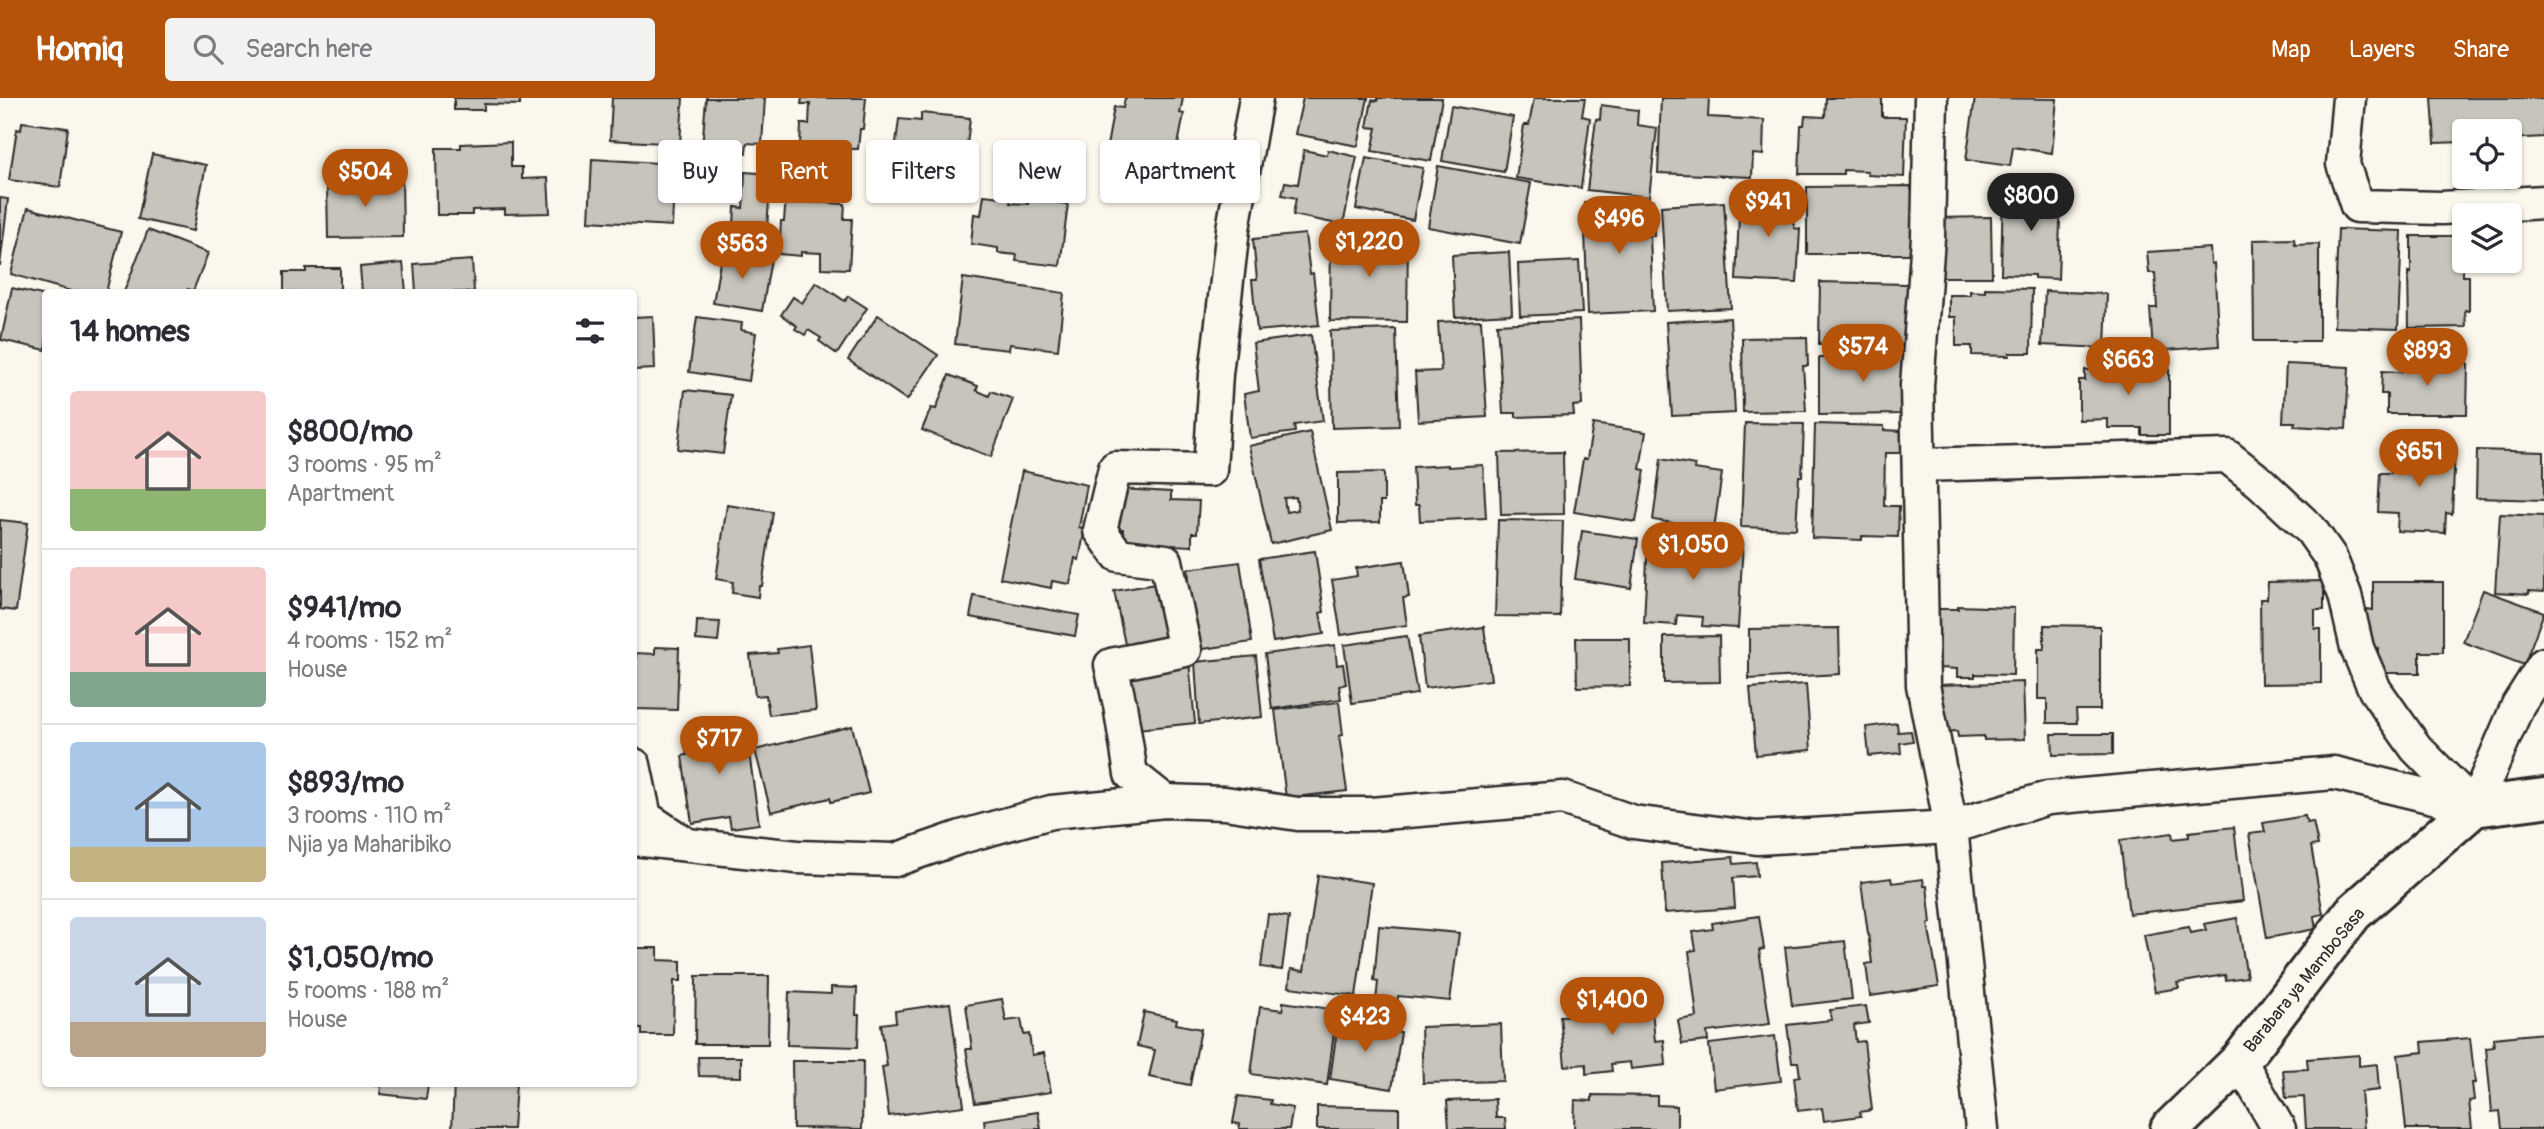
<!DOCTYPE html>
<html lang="en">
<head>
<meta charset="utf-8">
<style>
	body { margin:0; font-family:Pangolin,sans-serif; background:#f2f2f3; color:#2b2b33; height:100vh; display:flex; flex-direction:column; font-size:26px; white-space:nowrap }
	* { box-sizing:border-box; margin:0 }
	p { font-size:23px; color:#7c7c81 }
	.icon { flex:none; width:38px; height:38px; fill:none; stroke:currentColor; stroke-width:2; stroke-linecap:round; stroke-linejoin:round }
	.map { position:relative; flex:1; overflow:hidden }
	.details { position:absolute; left:42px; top:191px; width:595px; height:798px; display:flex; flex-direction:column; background:#fff; border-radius:7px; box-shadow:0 2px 5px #0004 }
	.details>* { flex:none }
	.top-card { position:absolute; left:658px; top:42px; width:665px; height:63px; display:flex; gap:14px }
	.fabs { position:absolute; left:2452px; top:21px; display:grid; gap:14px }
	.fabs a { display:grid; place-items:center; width:70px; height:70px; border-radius:7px; background:#fff; box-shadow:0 2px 5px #0004; font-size:35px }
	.price { position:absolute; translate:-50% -60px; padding:0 16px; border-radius:24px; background:#b45309; color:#fff; font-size:23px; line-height:46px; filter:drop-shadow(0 2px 4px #0008) }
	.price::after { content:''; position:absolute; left:50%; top:42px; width:21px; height:16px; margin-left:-10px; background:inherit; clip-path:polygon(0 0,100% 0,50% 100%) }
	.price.on { background:#222; color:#fff }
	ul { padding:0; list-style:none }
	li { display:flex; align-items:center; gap:21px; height:175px; padding:0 28px }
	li+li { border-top:2px solid #e1e1e2 }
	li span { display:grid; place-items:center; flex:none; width:196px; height:140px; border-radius:7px; color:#555 }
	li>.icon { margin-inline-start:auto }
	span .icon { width:84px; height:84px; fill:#fffc; stroke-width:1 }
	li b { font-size:30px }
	h2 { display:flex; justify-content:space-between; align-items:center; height:84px; padding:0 28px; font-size:30px }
	.tag { padding:0 24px; border-radius:7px; background:#fff; box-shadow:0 2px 5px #0004; font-size:24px; line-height:63px }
	.tag.on { background:#b45309; color:#fff }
	header { display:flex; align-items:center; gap:42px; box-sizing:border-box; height:98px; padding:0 35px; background:#b45309; color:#fff }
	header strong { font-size:33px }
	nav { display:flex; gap:38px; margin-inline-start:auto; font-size:24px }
	.search { width:490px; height:63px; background:#f2f2f3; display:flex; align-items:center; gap:18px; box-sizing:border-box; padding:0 24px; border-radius:7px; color:#7c7c81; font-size:26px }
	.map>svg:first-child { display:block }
</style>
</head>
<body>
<header>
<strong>Homiq</strong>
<div class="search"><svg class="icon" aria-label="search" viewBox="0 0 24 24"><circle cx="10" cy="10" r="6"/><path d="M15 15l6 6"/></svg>Search here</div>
<nav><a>Map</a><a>Layers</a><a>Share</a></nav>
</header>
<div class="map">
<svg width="2544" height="1031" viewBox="0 0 2544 1031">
	<rect width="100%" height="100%" fill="#fbf7ec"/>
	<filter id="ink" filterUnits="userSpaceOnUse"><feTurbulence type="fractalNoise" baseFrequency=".0143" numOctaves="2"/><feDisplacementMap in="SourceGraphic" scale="14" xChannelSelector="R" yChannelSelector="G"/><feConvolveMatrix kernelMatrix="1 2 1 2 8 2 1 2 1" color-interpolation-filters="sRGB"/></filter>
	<g filter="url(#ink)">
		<g fill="#c7c4bc" stroke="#2b2b2b" stroke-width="2" fill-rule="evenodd">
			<path d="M454,0H520V7L484,6V12H454Z"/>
			<path d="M612,0H683L680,46L610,42Z"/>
			<path d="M706,0H765L762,46L747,45L746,55L702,51Z"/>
			<path d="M802,0H866L863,31H860L858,51H850L849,71L799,68L801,26H809L810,6H801Z"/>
			<path d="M1125,0H1183L1180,15L1184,16L1177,52H1185L1178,89L1106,76L1111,49L1107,48L1114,9L1123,10Z"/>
			<path d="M1303,0H1368L1358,48L1295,36Z"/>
			<path d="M1378,0H1442L1431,63L1372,53L1377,30L1367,29L1372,2L1377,3Z"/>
			<path d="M1534,0H1585L1582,18L1590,20L1581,90L1516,80L1524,27H1529Z"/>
			<path d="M1661,0H1709L1708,19L1764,22L1763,57L1753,56L1752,79L1658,75Z"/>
			<path d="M1826,0H1882V19H1906L1904,79L1868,77V73L1843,72V76H1799L1801,27H1804L1805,18L1825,19Z"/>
			<path d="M1975,0L2057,1L2052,55L2013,49L2010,68L1966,62Z"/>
			<path d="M2432,0H2544V39L2510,41V33H2464V44L2435,45Z"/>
			<path d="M1601,7L1638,12L1637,27L1657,30L1649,99L1587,92L1596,21L1600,22Z"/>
			<path d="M1451,8L1513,19L1504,74L1442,63Z"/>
			<path d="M921,15L970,20L963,84L892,77L899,21L921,23Z"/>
			<path d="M22,24L68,30L60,89L9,82L17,31L21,32Z"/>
			<path d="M511,44V69H522V81L548,80L550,115L505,116V111L472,112V117H437L436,50H461V46Z"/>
			<path d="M1304,52L1327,57L1328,52L1357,59L1343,127L1293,117L1296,100L1282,97L1285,84L1298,86Z"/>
			<path d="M152,56L206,67L193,133L138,121Z"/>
			<path d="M1366,60L1423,70L1413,122L1356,111Z"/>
			<path d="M592,61L675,66L672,128L589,123Z"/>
			<path d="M1438,68L1531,85L1520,146L1428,129Z"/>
			<path d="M745,74L771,76L767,130L734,127L735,109L743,110Z"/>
			<path d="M402,82L403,139L328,140L327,87H339L338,83Z"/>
			<path d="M1911,88V91H1920L1922,156H1807V89Z"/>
			<path d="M2003,91L2061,95L2058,181L2034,180V177L2001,176Z"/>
			<path d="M1740,95L1796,98L1794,130L1800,131L1797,185L1736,182Z"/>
			<path d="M984,97L1011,100L1010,105L1028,106V101L1068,106L1060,168L1016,163L1017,157L998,155V150L971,146L974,116L981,117Z"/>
			<path d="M786,99L808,100L807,104L845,106L844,121H852L849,171L821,170V155L801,154V158L779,156L781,123H784Z"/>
			<path d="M0,100L8,101L0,168Z"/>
			<path d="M1653,102L1654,138H1650L1653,213L1588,216L1584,105Z"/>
			<path d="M1724,104L1731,210L1667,213L1661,108Z"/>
			<path d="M28,110L121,134L106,194H74L11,176Z"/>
			<path d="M1991,119L1992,179H1932L1931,120Z"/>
			<path d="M2338,131L2402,133L2398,231L2334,229Z"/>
			<path d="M148,132L208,155L193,193L188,191L186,194H124Z"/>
			<path d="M1305,136L1310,176L1313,175L1319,227L1257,233L1252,182H1257L1253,141Z"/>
			<path d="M2411,138H2463V178H2469V213L2465,212L2466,229L2409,230L2408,174L2411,175Z"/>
			<path d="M1331,139H1398V142H1408L1407,224L1330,223Z"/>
			<path d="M2294,141L2295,147L2319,146V243H2254L2253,142Z"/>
			<path d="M2210,150L2211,166L2214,165L2219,248L2153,253L2150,210H2157L2155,175H2149L2147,154Z"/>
			<path d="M722,153L771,161L762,213L713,205Z"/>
			<path d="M1509,154L1512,216L1455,219L1452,157Z"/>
			<path d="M472,162L474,194H416L414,166Z"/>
			<path d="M1579,163L1582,215L1520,218L1518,166Z"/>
			<path d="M403,165L406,194H362L360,169Z"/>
			<path d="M306,170H340V194H284V174H306Z"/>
			<path d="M963,180L1064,195L1058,252L1010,246L1009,252L955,246Z"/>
			<path d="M816,184L845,203L848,198L867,210L837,256L819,243L821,240L808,232L805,237L795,231L797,228L781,217L793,199L802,205Z"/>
			<path d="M1820,184L1907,186V205H1910V240L1905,239V248L1819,246Z"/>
			<path d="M12,190L46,198V252L1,242Z"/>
			<path d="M1985,190L2032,191L2031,255H2009V258L1972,257V248H1956V219H1949V197H1970V193L1985,194Z"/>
			<path d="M2045,193L2107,196L2105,250L2042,247Z"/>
			<path d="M878,217L938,257L907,302L848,262Z"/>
			<path d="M653,218L655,271L634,272V219Z"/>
			<path d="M697,219L742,225L741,232L756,235L749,283L689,274Z"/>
			<path d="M1730,220L1735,315L1672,318L1666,224Z"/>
			<path d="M1481,222L1487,319L1418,323L1415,274L1441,273L1438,224Z"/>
			<path d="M1579,222L1582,307L1573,308L1574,317L1516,319V315H1503L1497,226Z"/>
			<path d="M1396,231L1399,328L1332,330L1330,233Z"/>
			<path d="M1311,237L1323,323L1294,327L1295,334L1250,340L1244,296L1259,293L1253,245Z"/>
			<path d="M1807,239L1808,268H1803L1806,313L1743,314L1742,240Z"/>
			<path d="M1855,253H1905L1906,316L1819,317V260H1856Z"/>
			<path d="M2401,262H2461V264L2468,265L2467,316H2387V296H2381L2382,273L2401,274Z"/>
			<path d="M2113,265H2169V337H2142V330H2108V321L2079,322V282H2085V272H2113Z"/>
			<path d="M2286,266L2349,269L2346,331L2294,328L2295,324H2283Z"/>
			<path d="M949,277L978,288L976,292L989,298L991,293L1013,301L991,359L922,332L931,310L936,311Z"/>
			<path d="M685,292L731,297L723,356L678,351Z"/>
			<path d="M1745,325L1804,326L1802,378H1799L1796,431L1741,429Z"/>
			<path d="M1593,326L1646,334L1640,371L1645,372L1636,424L1574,414L1583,361H1587Z"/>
			<path d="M1815,326L1884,328V332L1902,333V355H1885L1884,408H1899L1898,439L1862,438V442L1812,440Z"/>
			<path d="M1310,334L1332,432L1271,446L1249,348ZM1296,399L1298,412L1286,414L1284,400Z"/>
			<path d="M2392,349L2455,352L2452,416L2446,415L2445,435L2397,433L2398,415L2378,414L2380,375H2391Z"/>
			<path d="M2477,352L2544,354V402L2476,400Z"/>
			<path d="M1563,354L1564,416L1501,417L1499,355Z"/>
			<path d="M1661,361L1695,367L1694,371L1722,375L1714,431L1653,422Z"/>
			<path d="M1448,367V369L1483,367L1486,420L1420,423L1419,407H1415L1413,369Z"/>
			<path d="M1022,373L1087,387L1079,429L1085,431L1079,462L1075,460L1070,486L1052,483L1051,490L1000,480Z"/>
			<path d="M1384,374V404H1380V424L1338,425V375Z"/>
			<path d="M1120,391L1171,394V402L1199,403L1197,435H1192V448L1171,447L1170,452L1122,449L1123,431H1118Z"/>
			<path d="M727,407L773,414L762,488H759L758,499L732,495L733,484L716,481Z"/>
			<path d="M2500,416L2544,418V494L2529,493V496L2495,494Z"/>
			<path d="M0,422L28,425L16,513L0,511Z"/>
			<path d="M1498,422L1563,423L1560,519L1495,518Z"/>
			<path d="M1582,433L1638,441L1631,490L1575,481Z"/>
			<path d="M1648,440L1743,445L1738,530L1702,528L1703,519L1677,517L1676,527L1644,525Z"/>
			<path d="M1315,453L1324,514L1320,515L1324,536L1273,544L1259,461Z"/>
			<path d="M1404,463L1409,499L1403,500L1407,527L1341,537L1332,482L1357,478L1356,470Z"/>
			<path d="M1240,464L1252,544L1189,553L1178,482L1189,480L1188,471Z"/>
			<path d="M2324,483V512H2315V531H2321V585L2261,586L2260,501H2267L2268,484Z"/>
			<path d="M2373,484H2443V554H2420V575H2378V550H2367V511L2373,512Z"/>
			<path d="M1161,485L1173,547L1127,556L1114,493Z"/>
			<path d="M2483,492L2544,514L2524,567L2463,544Z"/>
			<path d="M974,498L1079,517L1075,538L970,519Z"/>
			<path d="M1958,508L2014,510L2013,577L1975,576V579H1957V571L1940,570V538H1929L1932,511H1958Z"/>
			<path d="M697,523L720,524L718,544L696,542Z"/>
			<path d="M2044,527L2100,528V612H2076L2077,625H2047V601H2038V551H2044Z"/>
			<path d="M1484,529L1491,582L1425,590L1419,538Z"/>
			<path d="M1839,530L1840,576L1749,581V531Z"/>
			<path d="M1407,538L1417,596L1352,605L1344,547Z"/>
			<path d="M1719,538L1720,584L1664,585V539Z"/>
			<path d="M1576,540H1630V588L1577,589Z"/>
			<path d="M809,547L816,612L769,617L766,597L755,598L750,557L778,555L777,551Z"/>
			<path d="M1335,547L1337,567L1343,566L1346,586L1339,588L1341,601L1272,611L1265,556Z"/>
			<path d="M655,549L679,550L677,612L635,611L636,555L655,556Z"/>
			<path d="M1256,558L1262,619L1199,626L1195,564Z"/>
			<path d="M1189,563L1195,625L1128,632L1122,570Z"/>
			<path d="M2023,584L2025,641L1984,642V638L1958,639L1957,633L1941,634L1939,587Z"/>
			<path d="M1806,586L1811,652L1756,657L1750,590Z"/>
			<path d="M1339,604L1343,637L1339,638L1347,693L1286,700L1275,612Z"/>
			<path d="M737,625L740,648L748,647L759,726L731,730L729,719L692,725L682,658L687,657L683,633Z"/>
			<path d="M1897,625L1898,634L1911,633L1913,643L1900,645L1901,655L1869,658L1866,629Z"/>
			<path d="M852,628L869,695L831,704L830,700L771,714L755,652Z"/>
			<path d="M2052,636H2113V656L2053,657Z"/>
			<path d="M2305,718L2307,725L2313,724L2318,747L2311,748L2323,816L2314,818L2316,831L2267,840L2249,736L2265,734L2263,725Z"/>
			<path d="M2234,729L2243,803L2129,816L2120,742L2172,735L2173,741L2189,739V734Z"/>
			<path d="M1733,759L1734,766L1756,764L1757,778L1733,780L1735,810L1665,815L1662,765Z"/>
			<path d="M1318,777L1372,785L1356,898L1289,889L1291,871L1304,873Z"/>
			<path d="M1891,780L1892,785L1923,781L1924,788H1927L1931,825L1928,826L1939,888L1870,898L1866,866L1872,865L1861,784Z"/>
			<path d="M1268,816L1289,819L1282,872L1261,869Z"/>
			<path d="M1759,818L1764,851L1759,852L1770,926L1707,934L1708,943L1682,946L1678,922L1697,919L1689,853L1696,852L1693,834L1713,831L1712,825Z"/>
			<path d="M2237,820L2247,879L2226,882L2225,877L2177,885L2179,890L2155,894L2144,837L2189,829L2191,835L2206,832L2204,826Z"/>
			<path d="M1379,828L1459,835L1450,903L1398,898L1396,914L1375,912L1378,884L1374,883Z"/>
			<path d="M1845,843L1852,901L1792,908L1785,849Z"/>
			<path d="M634,850H658V862L681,863V883H674L673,937H642V931H634Z"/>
			<path d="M696,878H769L768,946H695Z"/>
			<path d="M831,889L857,890L856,917H859L858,949L787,947L789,894L831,896Z"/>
			<path d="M1002,901L1006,923L1021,921L1024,937L1029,936L1032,957L1044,955L1051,994L975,1005L966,951H972L966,907Z"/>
			<path d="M1651,901L1655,943L1664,942L1666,967L1631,971L1630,964L1611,966L1612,973L1586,976V966L1565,968L1560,918L1578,917L1577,908Z"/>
			<path d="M1283,904L1337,912L1327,987L1251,976L1260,909L1283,912Z"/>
			<path d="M950,905L964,1008L889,1018L882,969L887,968L881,926L896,924L895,913Z"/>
			<path d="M1866,908L1869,925L1854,927L1856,944L1864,943L1872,1012L1860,1014L1861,1018L1824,1023L1822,1010L1798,1013L1794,979L1800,978L1798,964H1792L1787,927L1832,922L1830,912Z"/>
			<path d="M1144,914L1177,921L1176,926L1201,931L1190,987L1149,979L1155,952L1137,948Z"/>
			<path d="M1339,918L1358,921L1356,927L1401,934L1392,991L1330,981Z"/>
			<path d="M1501,926L1503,983L1423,985L1421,929Z"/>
			<path d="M2544,935V1031H2502L2500,1013L2492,1014L2486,950L2494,949L2493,940Z"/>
			<path d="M1775,938L1781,983L1714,991L1709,946Z"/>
			<path d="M2470,940L2475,985H2472L2474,1002L2469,1003L2472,1031H2406L2398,957L2423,954L2422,944Z"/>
			<path d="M2359,957V968L2377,966L2379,992L2361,994L2364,1031H2306L2304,999L2286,1000L2283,972L2308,971L2307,961Z"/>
			<path d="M698,959H741V979L699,978Z"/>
			<path d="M792,963H863L862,1031L793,1030Z"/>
			<path d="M373,985H428L426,1001L380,996L381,988L373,987Z"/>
			<path d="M454,985H516L513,1031H452Z"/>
			<path d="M1592,997L1657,998V1007L1677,1008V1031H1574L1575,1002L1592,1003Z"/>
			<path d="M1238,998L1271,1002L1270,1006L1293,1010L1289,1031H1239L1240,1026L1233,1025Z"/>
			<path d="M1495,1001L1496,1020H1505L1506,1031H1449L1447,1003Z"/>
			<path d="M1317,1008L1399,1010V1031H1317Z"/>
			<path d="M1038,1014L1041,1031H985L984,1022Z"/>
		</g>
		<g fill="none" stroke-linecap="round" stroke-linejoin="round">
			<defs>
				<g id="minor">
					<path d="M1931,0L1928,140L1917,288L1923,587L1951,729L1982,1031"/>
					<path d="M2349,0L2343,66L2357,108L2442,110L2544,104"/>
					<path d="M1919,367L2227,358L2261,385L2311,432L2330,459L2345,497L2357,550L2375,592L2416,650L2473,708"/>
					<path d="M634,667L645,719L681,743"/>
					<path d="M1165,703L1131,676L1120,607L1111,567L1185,552L1166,463L1118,457L1100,432L1115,370L1210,372L1216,276L1233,131L1256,0"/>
					<path d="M2474,709L2518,607L2544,566"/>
					<path d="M634,741L797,759L895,762L961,739L1051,714L1165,703L1225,705L1298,716H1371L1563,700L1633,724L1757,740L1951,729L2048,700L2334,675L2474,709"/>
					<path d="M2240,963L2279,1031"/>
				</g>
				<path id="tertiary" d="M2170,1031L2240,963L2353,815L2474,709L2544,700"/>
			</defs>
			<use href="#minor" stroke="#2b2b2b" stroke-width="37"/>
			<use href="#tertiary" stroke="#2b2b2b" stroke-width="44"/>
			<use href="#minor" stroke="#fbf7ec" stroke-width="32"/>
			<use href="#tertiary" stroke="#fbf7ec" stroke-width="38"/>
		</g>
	</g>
	<g text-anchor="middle" stroke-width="5" stroke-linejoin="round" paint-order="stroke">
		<g font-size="18" fill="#2b2b2b" stroke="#fbf7ec">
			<text transform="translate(2304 882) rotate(-51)" y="6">Barabara ya MamboSasa</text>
		</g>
	</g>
</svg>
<div class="fabs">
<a><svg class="icon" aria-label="locate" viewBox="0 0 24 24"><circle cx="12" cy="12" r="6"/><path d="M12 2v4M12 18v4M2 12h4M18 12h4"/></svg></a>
<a><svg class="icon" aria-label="layers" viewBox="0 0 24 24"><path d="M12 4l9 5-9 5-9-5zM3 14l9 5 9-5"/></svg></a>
</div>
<b class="price" style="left:365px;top:111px">$504</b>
<b class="price on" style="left:2031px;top:135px">$800</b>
<b class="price" style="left:1768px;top:141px">$941</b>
<b class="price" style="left:1619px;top:158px">$496</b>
<b class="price" style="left:1369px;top:181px">$1,220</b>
<b class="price" style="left:742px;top:183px">$563</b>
<b class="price" style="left:1863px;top:286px">$574</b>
<b class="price" style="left:2427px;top:290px">$893</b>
<b class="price" style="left:2128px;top:299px">$663</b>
<b class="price" style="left:2419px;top:391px">$651</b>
<b class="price" style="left:1693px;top:484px">$1,050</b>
<b class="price" style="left:719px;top:678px">$717</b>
<b class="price" style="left:1612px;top:939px">$1,400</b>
<b class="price" style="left:1365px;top:956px">$423</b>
<div class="top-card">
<a class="tag">Buy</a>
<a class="tag on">Rent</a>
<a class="tag">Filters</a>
<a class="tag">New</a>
<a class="tag">Apartment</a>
</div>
<section class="details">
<h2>14 homes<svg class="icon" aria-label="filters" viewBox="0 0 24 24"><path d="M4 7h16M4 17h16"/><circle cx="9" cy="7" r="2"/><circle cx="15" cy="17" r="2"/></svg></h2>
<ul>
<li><span style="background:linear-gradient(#f6c9c9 70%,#8fb573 0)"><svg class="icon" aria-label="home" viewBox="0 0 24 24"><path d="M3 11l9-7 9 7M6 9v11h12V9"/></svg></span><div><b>$800/mo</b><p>3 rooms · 95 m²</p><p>Apartment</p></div></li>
<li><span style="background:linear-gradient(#f6c9c9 75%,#7fa58c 0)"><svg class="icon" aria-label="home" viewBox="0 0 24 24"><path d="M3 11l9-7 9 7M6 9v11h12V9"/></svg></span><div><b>$941/mo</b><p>4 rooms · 152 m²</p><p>House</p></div></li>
<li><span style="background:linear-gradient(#a9c7e8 75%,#c2b280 0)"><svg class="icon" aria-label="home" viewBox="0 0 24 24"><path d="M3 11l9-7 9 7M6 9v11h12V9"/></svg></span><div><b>$893/mo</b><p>3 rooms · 110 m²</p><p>Njia ya Maharibiko</p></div></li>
<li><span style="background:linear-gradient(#c9d6e8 75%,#b9a48a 0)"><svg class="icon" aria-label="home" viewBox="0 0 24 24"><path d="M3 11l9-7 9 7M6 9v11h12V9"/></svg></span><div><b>$1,050/mo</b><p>5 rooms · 188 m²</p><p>House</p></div></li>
</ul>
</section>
</div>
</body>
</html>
